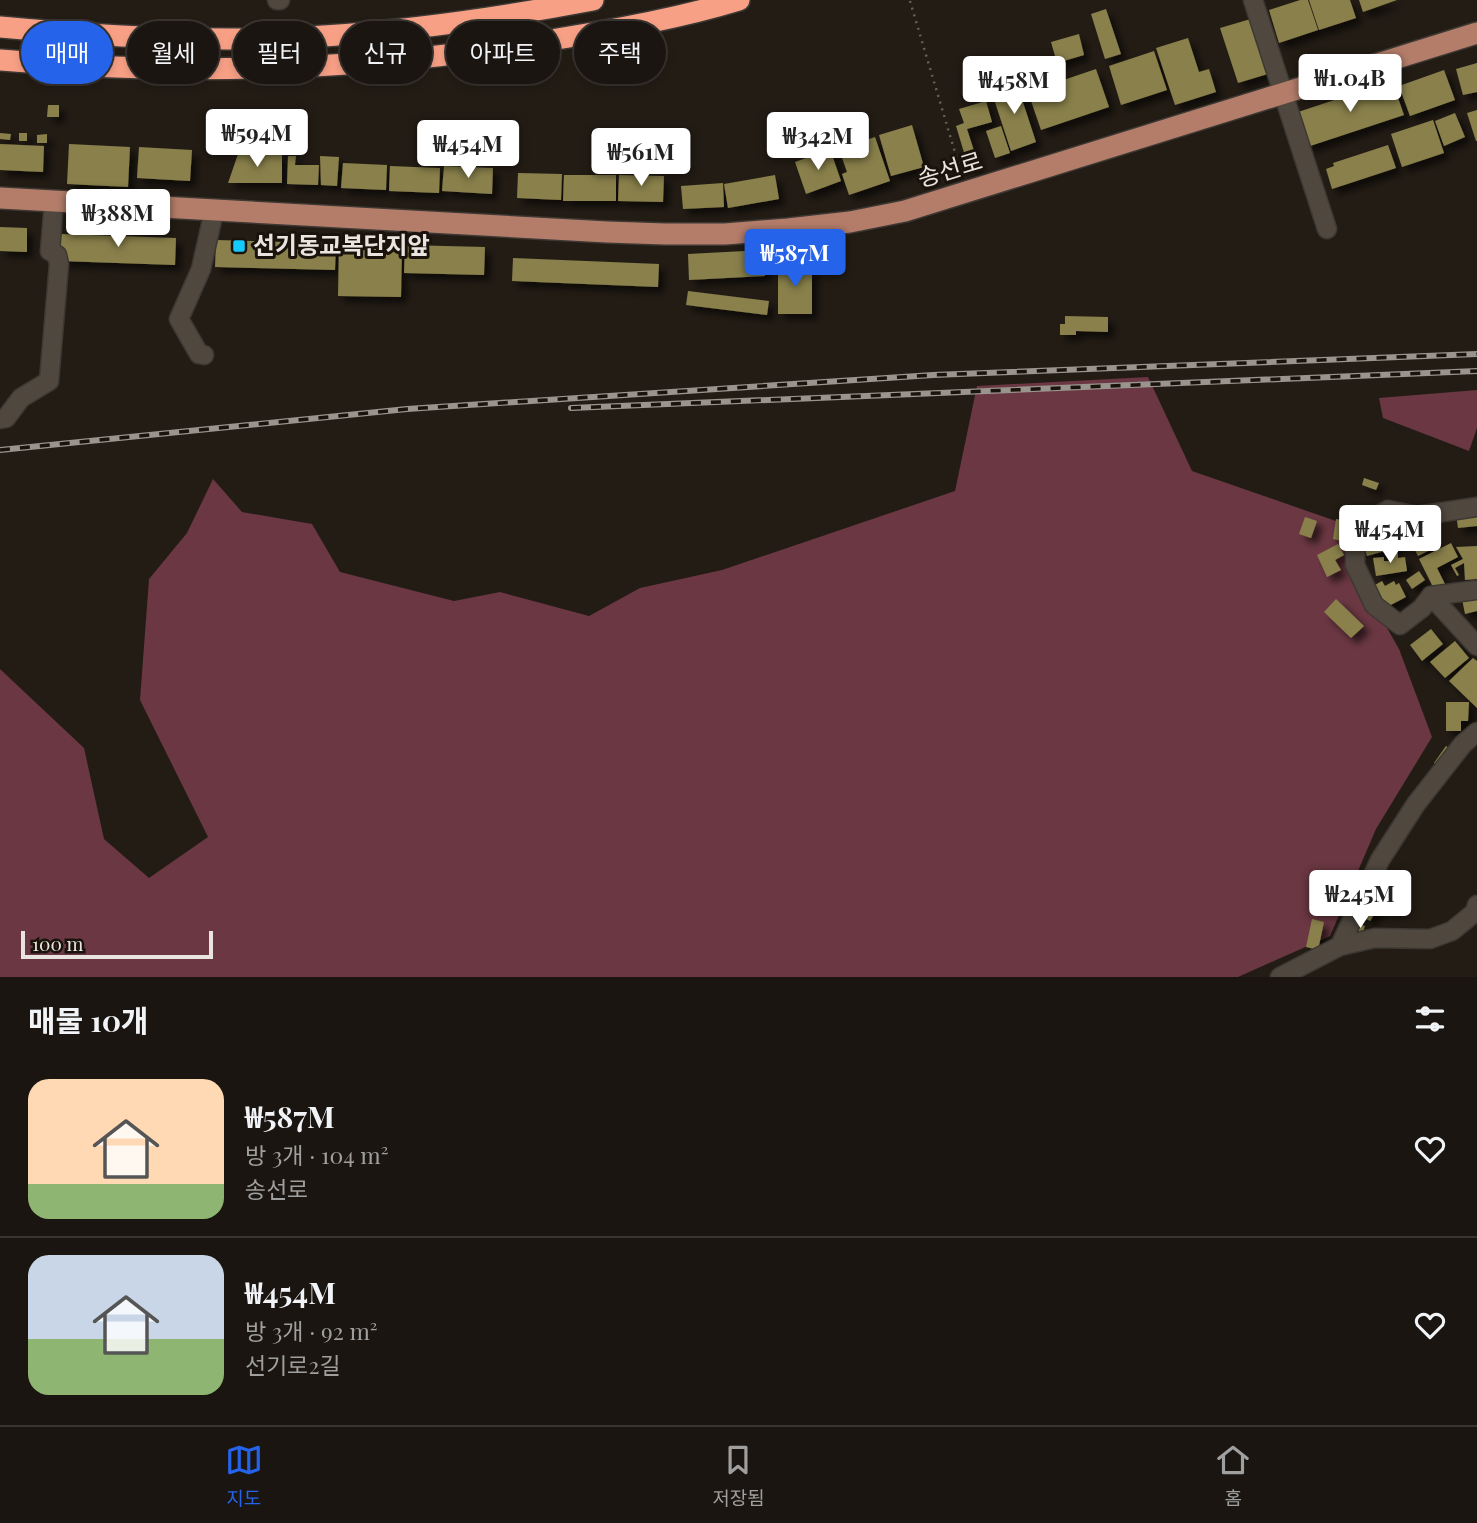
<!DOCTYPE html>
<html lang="ko">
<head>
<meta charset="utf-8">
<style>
	body { margin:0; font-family:"Playfair Display","Noto Sans KR",serif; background:#27221e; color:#f1f3f6; height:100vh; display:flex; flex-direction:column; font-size:26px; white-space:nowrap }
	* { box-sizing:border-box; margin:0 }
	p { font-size:23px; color:#9f9f9f }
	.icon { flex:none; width:38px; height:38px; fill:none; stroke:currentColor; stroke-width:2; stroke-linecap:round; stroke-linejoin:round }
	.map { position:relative; height:977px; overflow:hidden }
	.side { display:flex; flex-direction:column; background:#1a1510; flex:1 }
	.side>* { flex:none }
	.banner { position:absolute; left:21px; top:21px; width:700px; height:63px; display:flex; gap:14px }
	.scale { position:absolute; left:21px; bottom:18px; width:192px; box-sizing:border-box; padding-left:7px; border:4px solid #e9e4df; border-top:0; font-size:19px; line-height:24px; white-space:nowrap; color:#e9e4df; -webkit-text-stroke:5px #1a130c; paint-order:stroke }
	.price { position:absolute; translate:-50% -60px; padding:0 16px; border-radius:7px; background:#fff; color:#222; font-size:23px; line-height:46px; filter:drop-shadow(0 2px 4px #0008) }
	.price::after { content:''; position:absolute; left:50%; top:42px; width:21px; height:16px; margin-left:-10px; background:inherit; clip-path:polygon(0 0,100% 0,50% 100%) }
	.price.on { background:#2563eb; color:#fff }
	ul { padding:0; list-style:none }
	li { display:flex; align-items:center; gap:21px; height:175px; padding:0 28px }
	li+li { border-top:2px solid #383430 }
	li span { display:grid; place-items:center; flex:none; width:196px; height:140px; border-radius:21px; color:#555 }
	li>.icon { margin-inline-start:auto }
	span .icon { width:84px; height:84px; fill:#fffc; stroke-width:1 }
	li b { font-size:30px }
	h2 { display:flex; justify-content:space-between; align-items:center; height:84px; padding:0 28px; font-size:30px }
	.tag { padding:0 24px; border-radius:32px; background:#1a1510; box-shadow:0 4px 10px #0003,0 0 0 2px #383430; font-size:24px; line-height:63px }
	.tag.on { background:#2563eb; color:#fff }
	.tab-bar { display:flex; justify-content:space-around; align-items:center; height:98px; border-top:2px solid #383430; background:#1a1510; font-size:19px; color:#9f9f9f }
	.tab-bar a { display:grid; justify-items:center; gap:4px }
	.tab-bar .on { color:#2563eb }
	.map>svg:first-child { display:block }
</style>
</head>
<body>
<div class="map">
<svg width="1477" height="977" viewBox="0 0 1477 977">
	<defs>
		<filter id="shadow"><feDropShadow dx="6" dy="6" stdDeviation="3.5" flood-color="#0009"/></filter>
	</defs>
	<rect width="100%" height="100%" fill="#231c15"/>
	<g fill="#6a3742">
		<path d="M1148,377L1192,471L1356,528L1355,565L1374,605L1399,649L1432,737L1376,829L1330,936L1238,977H0V669L84,748L104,839L149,878L208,837L140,700L149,579L187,533L213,479L242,512L312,524L340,572L454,601L500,592L589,616L640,588L722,570L955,491L977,386Z"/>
		<path d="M1477,390V428L1469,451L1383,418L1379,398Z"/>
	</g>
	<g fill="#89804b" filter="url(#shadow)">
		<path d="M1300,0H1308L1318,30L1279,43L1269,10Z"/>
		<path d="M1309,0H1350L1356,18L1319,30Z"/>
		<path d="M1359,0H1397L1363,12Z"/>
		<path d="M1106,9L1121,54L1105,59L1091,14Z"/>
		<path d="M1254,18L1271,73L1238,83L1220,28Z"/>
		<path d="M1079,34L1084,55L1057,63L1051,42Z"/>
		<path d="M1188,38L1199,72L1209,69L1216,92L1175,105L1156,48Z"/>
		<path d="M1154,51L1167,90L1121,105L1109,66Z"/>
		<path d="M1048,62L1052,73L1036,79L1032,68Z"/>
		<path d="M1477,63V92L1463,95L1456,69Z"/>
		<path d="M1096,69L1109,107L1041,130L1028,92Z"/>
		<path d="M1444,70L1455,100L1410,116L1399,86Z"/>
		<path d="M1016,81L1036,142L1011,151L991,90Z"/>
		<path d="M1392,81L1404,115L1307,147L1295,113Z"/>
		<path d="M986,101L992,122L967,129L979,166L969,169L956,126L964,123L959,109Z"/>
		<path d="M48,105H59V117H47Z"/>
		<path d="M1477,110V141H1476L1467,113Z"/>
		<path d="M1455,113L1465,137L1444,146L1435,121Z"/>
		<path d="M1433,120L1444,153L1402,167L1391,134Z"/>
		<path d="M912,125L924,167L891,176L879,135Z"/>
		<path d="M1001,126L1010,153L995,158L986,131Z"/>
		<path d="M0,133L11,134L10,140L0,139Z"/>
		<rect x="19" y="133" width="8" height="8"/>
		<path d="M47,134V143H37V135Z"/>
		<path d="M875,137L890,181L849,195L842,174L847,172L839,149Z"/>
		<path d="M0,144L44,146L43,172L0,170Z"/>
		<path d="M69,144L130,147L128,187L67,184Z"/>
		<path d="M1388,145L1396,168L1332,189L1326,169L1334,166L1333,163Z"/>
		<path d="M139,147L192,150L190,181L137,178Z"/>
		<path d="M830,149L841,181L806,194L795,162Z"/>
		<path d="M238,154H282V183H228Z"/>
		<path d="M288,156H296L295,165H319L318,185L287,184Z"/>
		<path d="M320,156L339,157L337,186L321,185Z"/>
		<path d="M343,163L387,165L386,190L341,188Z"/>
		<path d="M390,166L440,168L439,193L389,191Z"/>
		<path d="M444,166L493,168L492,194L442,191Z"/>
		<path d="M518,173L562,174L561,200L517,198Z"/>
		<path d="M564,175H616V201H563Z"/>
		<path d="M619,175L664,176L663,202L618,201Z"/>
		<path d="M775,175L779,199L728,208L724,184Z"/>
		<path d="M723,183L724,207L683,209L681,186Z"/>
		<path d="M0,227L27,228V252L0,251Z"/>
		<path d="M61,234L176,238L175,265L60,261Z"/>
		<path d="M216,240L336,243L335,270L215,267Z"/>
		<path d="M405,245L485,247L484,275L404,273Z"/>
		<path d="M339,246L402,247L401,297L338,296Z"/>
		<path d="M764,250L765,276L689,280L688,254Z"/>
		<path d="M513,258L659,264L658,287L512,281Z"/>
		<rect x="778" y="264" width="34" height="50"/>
		<path d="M688,291L769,301L767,315L686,305Z"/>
		<path d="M1065,316L1108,317V332L1076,331V335H1060V324H1065Z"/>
		<path d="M1364,478L1379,483L1376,490L1362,485Z"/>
		<path d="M1477,512V526L1458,528L1456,514Z"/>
		<path d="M1305,517L1317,521L1311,538L1299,534Z"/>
		<path d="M1336,519L1354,522L1348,542L1333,539Z"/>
		<path d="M1417,523L1419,528L1425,525L1436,547L1418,556L1406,532L1412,529L1410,526Z"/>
		<path d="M1381,527L1382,532L1393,529L1399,547L1367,556L1360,533Z"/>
		<path d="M1451,543L1458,557L1437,568L1445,584L1434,589L1419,559Z"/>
		<path d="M1338,544L1344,555L1335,560L1341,570L1327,577L1317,555Z"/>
		<path d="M1477,546V579L1465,580L1464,563L1455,568L1459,575L1457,576L1451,565L1463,559L1456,547Z"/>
		<path d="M1398,553V558L1405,557L1407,571L1376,576L1373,558L1384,557V561H1389L1388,555Z"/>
		<path d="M1419,571L1425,580L1412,589L1406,580Z"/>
		<path d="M1382,581L1385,586L1394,581L1396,585L1399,583L1406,597L1385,608L1373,586Z"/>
		<path d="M1477,595V611L1465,614L1462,599Z"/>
		<path d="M1336,599L1364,626L1351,638L1324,612Z"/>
		<path d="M1431,629L1443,644L1422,661L1410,645Z"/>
		<path d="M1455,641L1469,658L1445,678L1430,662Z"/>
		<path d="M1473,658L1477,661V708L1449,681Z"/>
		<path d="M1446,702H1469L1468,721H1461V731H1446Z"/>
		<path d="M1446,746L1453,751L1441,768L1434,763Z"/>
		<path d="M1367,893L1383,901L1370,921L1363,917L1366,912L1359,908Z"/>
		<path d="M1312,919L1324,922L1318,950L1306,947Z"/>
		<path d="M1359,924L1365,926L1362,935L1356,934Z"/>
	</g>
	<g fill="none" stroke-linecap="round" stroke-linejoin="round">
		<defs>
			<g id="minor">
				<path d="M277,0H280"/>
				<path d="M1253,0L1327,229"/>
				<path d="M204,355L199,354L179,319L201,269L214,211"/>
				<path d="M0,419L6,418L21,398L49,381L59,264L57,255L50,251L54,201"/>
				<path d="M1477,507L1417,516L1388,510L1356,528L1355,565L1374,605L1400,625L1422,608L1431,596L1477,590"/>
				<path d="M1431,596L1477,646"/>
				<path d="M1340,946L1380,860L1416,804L1463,744L1477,732"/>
				<path d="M1280,977L1340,946L1375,938L1430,939L1452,931L1475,912L1477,905"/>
			</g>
			<path id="major" d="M0,198L607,232L665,234H725L788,229L850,222L905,211L1477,33"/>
			<g id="highway">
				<path d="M0,27C107,37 217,43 324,36C415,30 504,17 593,0"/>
				<path d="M0,60C187,76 372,71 557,39C618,29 680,18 739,0"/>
			</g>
		</defs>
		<use href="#minor" stroke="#3d3833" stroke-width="21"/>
		<use href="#major" stroke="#3d3833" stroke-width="24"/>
		<use href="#highway" stroke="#3d3833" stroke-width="24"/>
		<path stroke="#655f59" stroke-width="2.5" stroke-dasharray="2 5" stroke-linecap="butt" d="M910,1L962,176"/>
		<use href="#minor" stroke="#50483f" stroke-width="18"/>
		<use href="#major" stroke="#b47d6a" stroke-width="21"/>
		<use href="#highway" stroke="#f7a086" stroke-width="21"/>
		<defs>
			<g id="rail">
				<path d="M571,408L1477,371"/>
				<path d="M0,450L407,409L933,375L1477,354"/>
			</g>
		</defs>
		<use href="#rail" stroke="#9a948e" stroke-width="6"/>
		<use href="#rail" stroke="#1a130c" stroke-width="3.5" stroke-dasharray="10" stroke-linecap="butt"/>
	</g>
	<rect fill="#14cafb" stroke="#1a130c" stroke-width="2.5" x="232" y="239" width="14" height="14" rx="3.5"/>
	<g text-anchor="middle" stroke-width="6" stroke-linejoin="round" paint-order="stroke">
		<g font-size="24" fill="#e9e4df" stroke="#1a130c">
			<text transform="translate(950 170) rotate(-17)" y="8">송선로</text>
		</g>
		<g font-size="24" font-weight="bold" fill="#e9e4df" stroke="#1a130c" text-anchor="start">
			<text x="253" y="254">선기동교복단지앞</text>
		</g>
	</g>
</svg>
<div class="scale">100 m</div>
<b class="price" style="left:1350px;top:114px">₩1.04B</b>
<b class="price" style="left:1014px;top:116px">₩458M</b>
<b class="price" style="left:257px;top:169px">₩594M</b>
<b class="price" style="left:818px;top:172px">₩342M</b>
<b class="price" style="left:468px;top:180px">₩454M</b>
<b class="price" style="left:641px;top:188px">₩561M</b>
<b class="price" style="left:118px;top:249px">₩388M</b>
<b class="price on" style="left:795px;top:289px">₩587M</b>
<b class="price" style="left:1390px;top:565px">₩454M</b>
<b class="price" style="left:1360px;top:930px">₩245M</b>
<div class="banner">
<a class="tag on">매매</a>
<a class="tag">월세</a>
<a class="tag">필터</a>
<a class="tag">신규</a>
<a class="tag">아파트</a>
<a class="tag">주택</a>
</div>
</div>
<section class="side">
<h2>매물 10개<svg class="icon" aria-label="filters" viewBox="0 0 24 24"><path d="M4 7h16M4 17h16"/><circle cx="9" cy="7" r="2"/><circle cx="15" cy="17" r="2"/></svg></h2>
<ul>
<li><span style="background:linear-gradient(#ffd9b3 75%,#8fb573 0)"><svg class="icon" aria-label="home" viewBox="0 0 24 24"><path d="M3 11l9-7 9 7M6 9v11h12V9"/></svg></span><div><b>₩587M</b><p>방 3개 · 104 m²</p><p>송선로</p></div><svg class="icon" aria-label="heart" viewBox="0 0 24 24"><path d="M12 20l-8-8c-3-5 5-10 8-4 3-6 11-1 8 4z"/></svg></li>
<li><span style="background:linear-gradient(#c9d6e8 60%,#8fb573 0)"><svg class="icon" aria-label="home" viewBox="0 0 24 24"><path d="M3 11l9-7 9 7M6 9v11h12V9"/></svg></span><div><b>₩454M</b><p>방 3개 · 92 m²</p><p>선기로2길</p></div><svg class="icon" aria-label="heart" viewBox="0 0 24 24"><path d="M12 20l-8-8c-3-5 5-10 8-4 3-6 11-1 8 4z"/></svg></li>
</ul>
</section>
<nav class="tab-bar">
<a class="on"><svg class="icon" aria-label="map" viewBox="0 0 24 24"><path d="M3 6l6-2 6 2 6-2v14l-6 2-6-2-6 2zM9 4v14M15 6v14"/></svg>지도</a>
<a><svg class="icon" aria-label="saved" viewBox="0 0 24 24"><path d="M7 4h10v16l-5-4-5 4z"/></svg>저장됨</a>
<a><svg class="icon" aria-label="home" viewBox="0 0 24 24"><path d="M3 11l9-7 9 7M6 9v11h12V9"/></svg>홈</a>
</nav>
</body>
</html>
